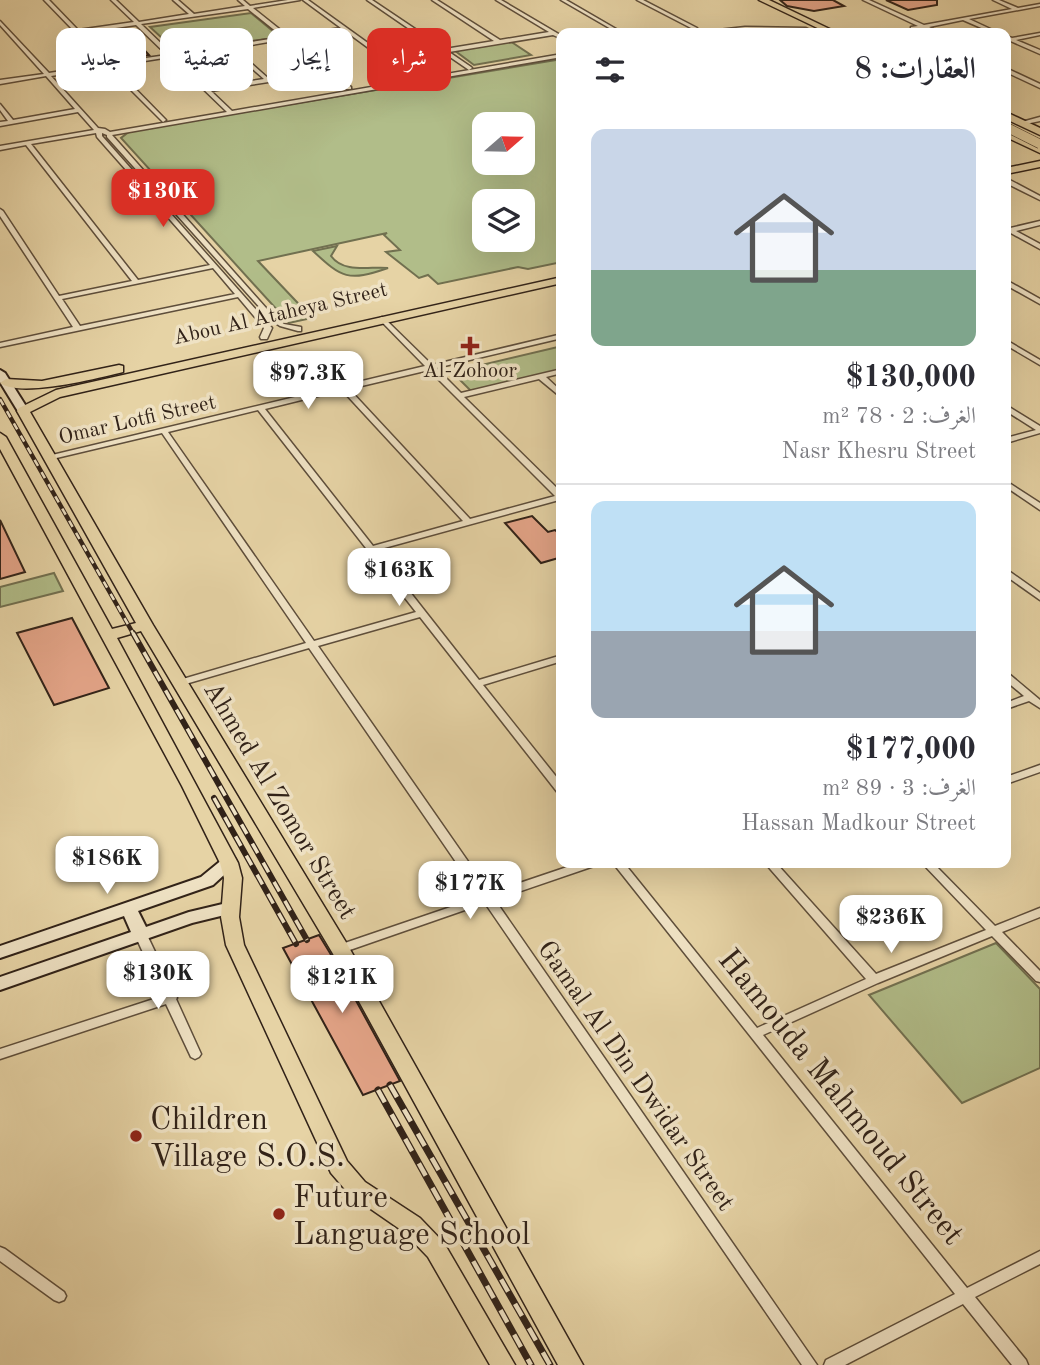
<!DOCTYPE html>
<html lang="ar">
<head>
<meta charset="utf-8">
<style>
	body { margin:0; font-family:"Old Standard TT",Amiri,serif; background:#f2f2f3; color:#2b2b33; direction:rtl; height:100vh; display:flex; flex-direction:column; font-size:26px; white-space:nowrap }
	* { box-sizing:border-box; margin:0 }
	p { font-size:23px; color:#7c7c81 }
	.icon { flex:none; width:38px; height:38px; fill:none; stroke:currentColor; stroke-width:2; stroke-linecap:round; stroke-linejoin:round }
	.map { position:relative; flex:1; overflow:hidden; direction:ltr }
	.side { position:absolute; left:556px; top:28px; width:455px; height:840px; display:flex; flex-direction:column; background:#fff; border-radius:14px; box-shadow:0 7px 28px #0002; direction:rtl }
	.side>* { flex:none }
	.guide { position:absolute; left:21px; top:28px; width:430px; height:63px; direction:rtl; display:flex; gap:14px }
	.needle { width:46px; rotate:70deg }
	.buttons { position:absolute; left:472px; top:112px; display:grid; gap:14px }
	.buttons a { display:grid; place-items:center; width:63px; height:63px; border-radius:14px; background:#fff; box-shadow:0 7px 28px #0002; font-size:35px }
	.price { position:absolute; translate:-50% -60px; padding:0 16px; border-radius:14px; background:#fff; color:#222; font-size:23px; line-height:46px; filter:drop-shadow(0 2px 4px #0008) }
	.price::after { content:''; position:absolute; left:50%; top:42px; width:21px; height:16px; margin-left:-10px; background:inherit; clip-path:polygon(0 0,100% 0,50% 100%) }
	.price.selected { background:#d93025; color:#fff }
	ul { padding:0; list-style:none }
	li { display:grid; align-content:center; gap:14px; height:371px; padding:0 35px }
	li+li { border-top:2px solid #e1e1e2 }
	li span { display:grid; place-items:center; height:217px; border-radius:14px; color:#555 }
	li>.icon { margin-inline-start:auto }
	span .icon { width:126px; height:126px; fill:#fffc; stroke-width:1 }
	li b { font-size:30px }
	h2 { display:flex; justify-content:space-between; align-items:center; height:84px; padding:0 35px; font-size:30px }
	.tag { padding:0 24px; border-radius:14px; background:#fff; box-shadow:0 7px 28px #0002; font-size:24px; line-height:63px }
	.tag.selected { background:#d93025; color:#fff }
	.map>svg:first-child { display:block }
</style>
</head>
<body>
<div class="map">
<svg width="1040" height="1365" viewBox="0 0 1040 1365">
	<rect width="100%" height="100%" fill="#e6d3a5"/>
	<filter id="stains"><feTurbulence type="fractalNoise" baseFrequency=".00286" numOctaves="4"/><feColorMatrix values="0 0 0 0 .2 0 0 0 0 .09 0 0 0 0 .02 0 0 0 .5 -.17"/></filter>
	<radialGradient id="worn" r=".72"><stop offset=".6" stop-color="#630" stop-opacity="0"/><stop offset="1" stop-color="#630" stop-opacity=".3"/></radialGradient>
	<g fill="#b1bd89" stroke="#717050" stroke-width="2" fill-rule="evenodd">
		<path d="M251,13L280,37L177,52L150,27Z"/>
		<path d="M510,41L531,55L474,65L454,50Z"/>
		<path d="M562,59V262L528,269L518,267L438,284L428,275L419,278L386,252L400,250L384,235L387,233L258,261L312,318L289,323L121,138L130,131ZM485,124H523V163H485ZM485,201H523V240H485Z"/>
		<path d="M337,246L331,256C344,274 371,266 388,268C348,282 342,278 313,251Z"/>
		<path d="M562,346V371L473,393L452,372Z"/>
		<path d="M54,573L63,591L0,607V587Z"/>
		<path d="M996,943L1040,989V1068L962,1103L869,995Z"/>
	</g>
	<g fill="#e5a589" stroke="#312218" stroke-width="2">
		<path d="M780,0H833L844,6L814,11L787,6Z"/>
		<path d="M886,0H937V5L908,10Z"/>
		<path d="M135,40L149,55L118,59L106,44Z"/>
		<path d="M532,516L548,532L555,530L562,536V557L541,563L505,523Z"/>
		<path d="M0,520L25,572L0,579Z"/>
		<path d="M72,618L109,688L54,705L17,633Z"/>
		<path d="M319,935L330,953L400,1081L363,1095L283,948Z"/>
	</g>
	<g fill="none" stroke-linecap="round" stroke-linejoin="round">
		<defs>
			<g id="minor">
				<path d="M44,0H49L78,30L134,22L111,0H116L139,22L189,14L173,0H178L194,14L245,6L238,0H243L250,6L288,0H300L253,8L288,36L341,28L303,0H308L397,64L419,77L414,78L393,66L344,30L291,39L351,87V89H347L327,73L211,91L232,111L562,54V57L112,135L275,318L284,324L301,327V331H298L280,326L271,320L107,137V135L102,133V136L265,320L272,328L267,339H261L260,337L264,328L238,297L0,347V343L73,327L0,216V209L3,211L59,296L132,281L26,145L0,150V146L94,130L78,112L0,126V122L8,121L0,110V104L13,120L75,109L46,76L0,84V80L44,74L0,25V21L49,73L106,64ZM248,9L283,37L172,54L141,24ZM136,25L167,55L111,63L81,33ZM286,39L324,70L269,79L234,48ZM229,48L264,79L208,88L175,57ZM170,57L227,112L110,132L105,129L98,128L51,76L108,67L163,122L166,120L165,119L113,66ZM96,133L97,137L210,265L138,280L31,144ZM213,268L235,294L80,326L62,299Z"/>
				<path d="M367,0H372L445,49L494,41L432,0H437L500,40L549,32L496,0H501L562,36V39L553,35L449,52L471,67L472,68L469,70Z"/>
				<path d="M561,0H566L623,33H618Z"/>
				<path d="M637,0H643L697,28L693,29Z"/>
				<path d="M863,0H869L924,25L1012,9L993,0H999L1018,8L1040,4V6L969,19L999,33H993L963,20L929,27L941,33H935L923,28L911,29V27L918,26Z"/>
				<path d="M745,27L806,28L808,29L806,30L745,29L705,33L700,32Z"/>
				<path d="M1040,33V35L1016,40L1040,50V54L1006,39V36L1012,38Z"/>
				<path d="M1006,68L1040,84V88L1006,72Z"/>
				<path d="M1040,117V121L1021,125L1018,123Z"/>
				<path d="M1006,178L1040,196V200L1006,183Z"/>
				<path d="M1040,221V225L1016,231L1040,244V249L1009,232L1006,233V229Z"/>
				<path d="M1006,280L1040,299V304L1006,285Z"/>
				<path d="M382,317L384,318L432,365L562,334V338L436,368L461,393L562,369V373L546,377L562,392V398L539,379L464,397L562,493V500H559L377,550L479,680L562,655V661L483,685L562,784V794L558,793L420,617L318,646L490,893L579,863H595L594,866L495,900L817,1365H802L485,903L344,952L340,953L336,952L334,949L336,946L480,897L309,648L182,685H176L174,683L176,681L306,643L162,433L48,460L44,458L48,456L425,366L380,320L378,319ZM429,370L555,496L470,519L349,389ZM342,390L463,521L373,546L265,409ZM258,410L416,612L314,641L168,432Z"/>
				<path d="M1006,340L1040,360V365L1006,345Z"/>
				<path d="M1006,405L1040,426V433L1006,443V438L1036,430L1006,411Z"/>
				<path d="M1006,481L1040,503V510L1006,487Z"/>
				<path d="M1006,569L1040,593V600L1006,576Z"/>
				<path d="M1006,673L1009,674L1040,700V708L1029,701L1006,709V703L1024,696L1006,681Z"/>
				<path d="M1040,765V772L1006,784V777Z"/>
				<path d="M613,863H624L757,1028L866,979L765,863H776L876,974L986,930L922,863H933L995,926L1040,908V917L1002,932L1040,971V982L1036,981L992,936L878,983L763,1035L967,1288L1040,1251V1264L975,1297L1026,1360L1028,1365H1012L963,1304L845,1365H824L826,1360L955,1294Z"/>
				<path d="M141,931L145,932L147,935L177,998L176,999L201,1054L199,1057L195,1059L191,1057L166,1004L0,1059V1049L163,996L135,935L137,932Z"/>
				<path d="M0,1247L5,1249L64,1292L66,1296L64,1300L59,1302L54,1300L0,1261Z"/>
			</g>
			<g id="secondary">
				<path d="M0,370L5,373L29,411L27,413L23,414L19,413L0,382Z"/>
				<path d="M229,857L235,859L237,863L213,885L138,911L146,927L189,912L231,902L237,904L239,908L237,912L192,923L0,990V977L131,932L124,916L0,958V946L201,877L223,859Z"/>
			</g>
			<g id="primary">
				<path d="M759,0H769L838,33H828Z"/>
				<path d="M1006,112L1040,128V135L1006,119Z"/>
				<path d="M1006,130L1040,146V153L1006,137Z"/>
				<path d="M1040,161V167L1006,174V168Z"/>
				<path d="M562,277V283L60,397L30,412L153,625L347,944L583,1365H558L332,952L141,631L117,638L238,863L242,878L239,917L244,945L347,1161L365,1182L420,1218L444,1243L515,1365H490L428,1257L404,1232L349,1194L331,1173L226,945L221,917L224,878L220,863L182,786L0,449V433L6,437L112,629L136,623L17,411L19,408L56,390Z"/>
				<path d="M119,365L123,366V372C98,378 21,398 0,383L6,379L42,381Z"/>
			</g>
		</defs>
		<use href="#minor" stroke="#5e4e3b" stroke-width="3"/>
		<use href="#secondary" stroke="#312218" stroke-width="4"/>
		<use href="#primary" stroke="#312218" stroke-width="3"/>
		<use href="#minor" fill="#efe2c4" fill-rule="evenodd"/>
		<use href="#secondary" fill="#efe2c4" fill-rule="evenodd"/>
		<use href="#primary" fill="#e6d3a5" fill-rule="evenodd"/>
		<defs>
			<path id="rail-far2" d="M0,399L134,635"/>
			<g id="rail-far1">
				<path d="M133,633L307,940"/>
				<path d="M214,798L296,944"/>
			</g>
			<g id="rail">
				<path d="M390,1085L550,1365"/>
				<path d="M378,1090L531,1365"/>
			</g>
		</defs>
		<use href="#rail-far2" stroke="#312218" stroke-width="4.5"/>
		<use href="#rail-far1" stroke="#312218" stroke-width="6"/>
		<use href="#rail" stroke="#312218" stroke-width="7"/>
		<use href="#rail-far2" stroke="#efe2c4" stroke-width="2.5" stroke-dasharray="7" stroke-linecap="butt"/>
		<use href="#rail-far1" stroke="#efe2c4" stroke-width="3.5" stroke-dasharray="11" stroke-linecap="butt"/>
		<use href="#rail" stroke="#efe2c4" stroke-width="4.5" stroke-dasharray="14" stroke-linecap="butt"/>
		<defs>
			<path id="primary-bridge" d="M1006,127L1040,144"/>
		</defs>
		<use href="#primary-bridge" stroke="#312218" stroke-width="10" stroke-linecap="butt"/>
		<use href="#primary-bridge" stroke="#e6d3a5" stroke-width="9"/>
	</g>
	<g fill="#8f2418" stroke="#efe2c4" stroke-width="2.5">
		<path d="M466.5 335.5h7v7h7v7h-7v7h-7v-7h-7v-7h7z"/>
		<circle cx="136" cy="1136" r="7"/>
		<circle cx="279" cy="1214" r="7"/>
	</g>
	<g text-anchor="middle" stroke-width="7" stroke-linejoin="round" paint-order="stroke">
		<g font-size="21" fill="#312218" stroke="#efe2c4">
			<text transform="translate(280 313) rotate(-13)" y="7">Abou Al Ataheya Street</text>
			<text transform="translate(137 419) rotate(-13)" y="7">Omar Lotfi Street</text>
		</g>
		<g font-size="21" fill="#312218" stroke="#efe2c4">
			<text x="470" y="377">Al-Zohoor</text>
		</g>
		<g font-size="26" fill="#312218" stroke="#efe2c4">
			<text transform="translate(281 800) rotate(59)" y="9">Ahmed Al Zomor Street</text>
			<text transform="translate(637 1075) rotate(55)" y="9">Gamal Al Din Dwidar Street</text>
		</g>
		<g font-size="32" fill="#312218" stroke="#efe2c4">
			<text transform="translate(842 1096) rotate(51)" y="11">Hamouda Mahmoud Street</text>
		</g>
		<g font-size="32" fill="#312218" stroke="#efe2c4" text-anchor="start">
			<text x="150" y="1129">Children<tspan x="150" dy="37">Village S.O.S.</tspan></text>
			<text x="293" y="1207">Future<tspan x="293" dy="37">Language School</tspan></text>
		</g>
	</g>
	<rect width="100%" height="100%" filter="url(#stains)"/>
	<rect width="100%" height="100%" fill="url(#worn)"/>
</svg>
<div class="buttons">
<a><svg class="needle" viewBox="-14 -14 28 28"><path d="M0-13l5 13h-10z" fill="#e53935"/><path d="M0 13l5-13h-10z" fill="#7c7c81"/></svg></a>
<a><svg class="icon" aria-label="layers" viewBox="0 0 24 24"><path d="M12 4l9 5-9 5-9-5zM3 14l9 5 9-5"/></svg></a>
</div>
<b class="price selected" style="left:163px;top:229px">$130K</b>
<b class="price" style="left:308px;top:411px">$97.3K</b>
<b class="price" style="left:399px;top:608px">$163K</b>
<b class="price" style="left:107px;top:896px">$186K</b>
<b class="price" style="left:470px;top:921px">$177K</b>
<b class="price" style="left:891px;top:955px">$236K</b>
<b class="price" style="left:158px;top:1011px">$130K</b>
<b class="price" style="left:342px;top:1015px">$121K</b>
<div class="guide">
<a class="tag selected">شراء</a>
<a class="tag">إيجار</a>
<a class="tag">تصفية</a>
<a class="tag">جديد</a>
</div>
<section class="side">
<h2>العقارات: 8<svg class="icon" aria-label="filters" viewBox="0 0 24 24"><path d="M4 7h16M4 17h16"/><circle cx="9" cy="7" r="2"/><circle cx="15" cy="17" r="2"/></svg></h2>
<ul>
<li><span style="background:linear-gradient(#c9d6e8 65%,#7fa58c 0)"><svg class="icon" aria-label="home" viewBox="0 0 24 24"><path d="M3 11l9-7 9 7M6 9v11h12V9"/></svg></span><div><b>$130,000</b><p>الغرف: 2 · 78 m²</p><p>Nasr Khesru Street</p></div></li>
<li><span style="background:linear-gradient(#bfe0f5 60%,#9aa5b1 0)"><svg class="icon" aria-label="home" viewBox="0 0 24 24"><path d="M3 11l9-7 9 7M6 9v11h12V9"/></svg></span><div><b>$177,000</b><p>الغرف: 3 · 89 m²</p><p>Hassan Madkour Street</p></div></li>
</ul>
</section>
</div>
</body>
</html>
